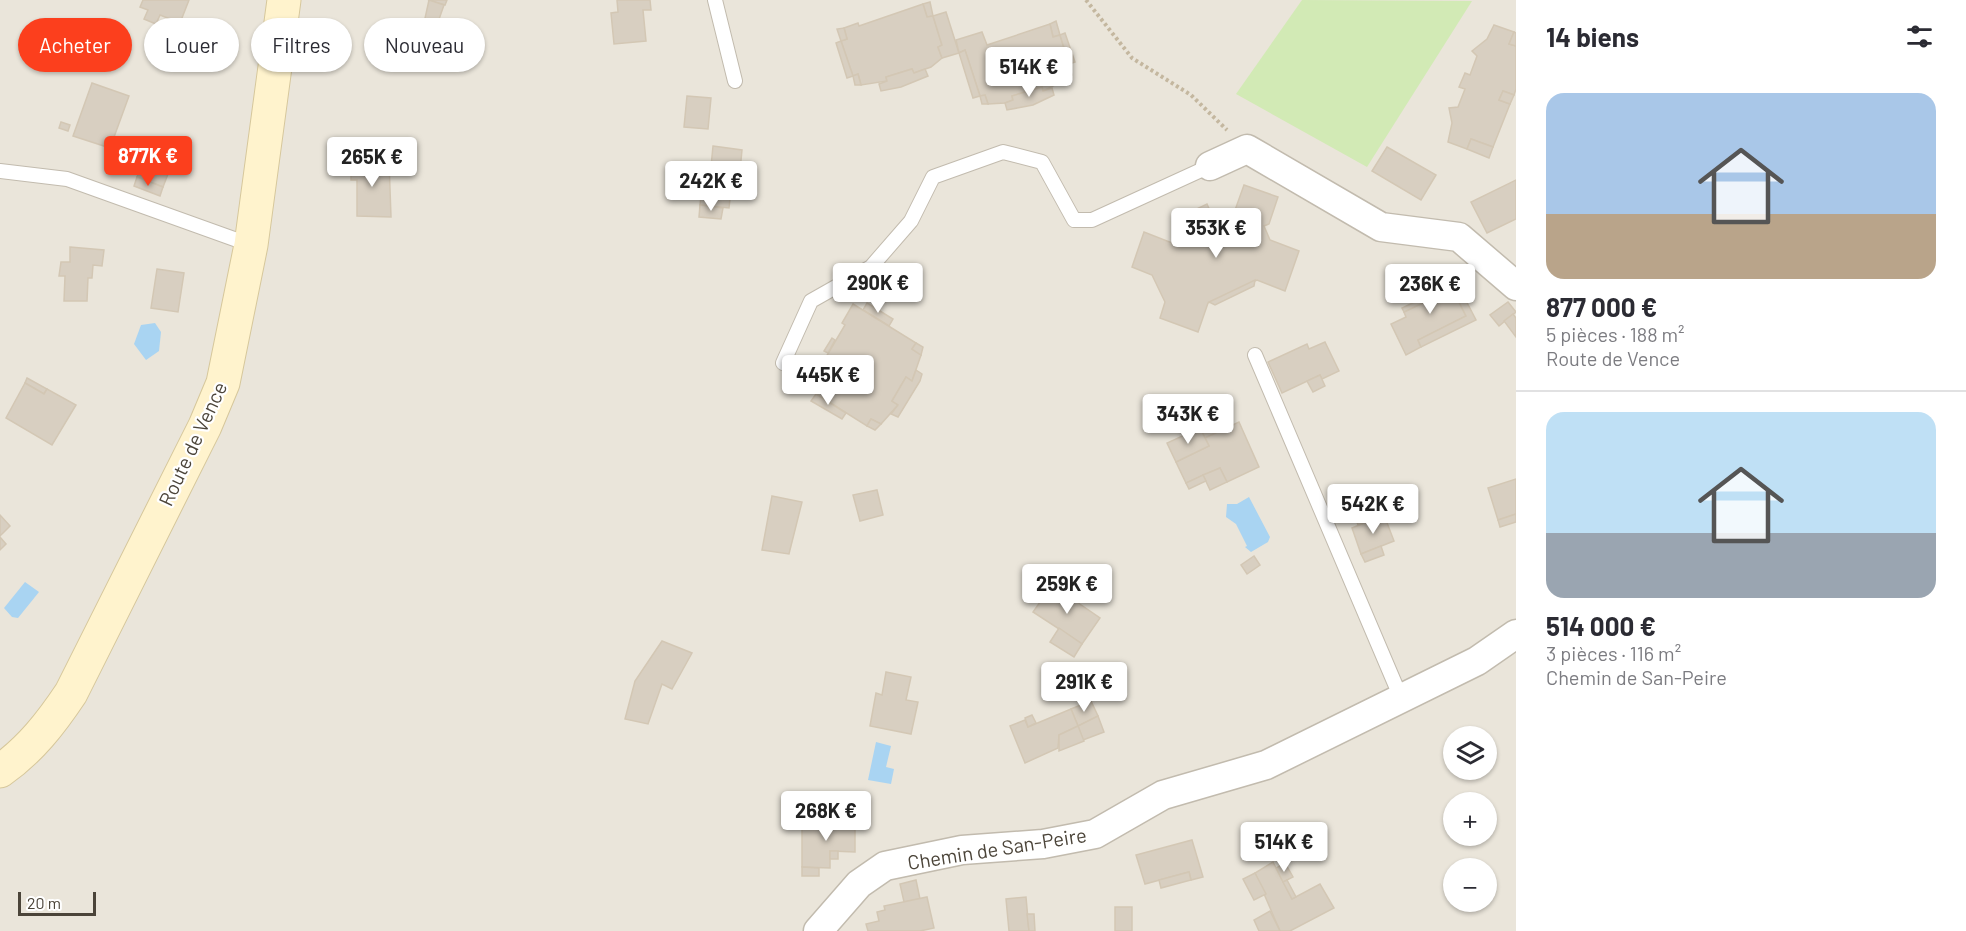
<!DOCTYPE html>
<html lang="fr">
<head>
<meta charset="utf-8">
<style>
	body { margin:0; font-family:Barlow,sans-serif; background:#f7f7f7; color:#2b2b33; height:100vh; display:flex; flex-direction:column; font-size:22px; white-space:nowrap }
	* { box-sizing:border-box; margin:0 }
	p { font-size:20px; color:#7c7c81 }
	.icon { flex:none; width:33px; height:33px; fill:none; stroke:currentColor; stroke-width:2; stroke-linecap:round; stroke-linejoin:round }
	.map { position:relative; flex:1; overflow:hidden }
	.side { display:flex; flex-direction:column; background:#fff; width:450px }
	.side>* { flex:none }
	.guide { position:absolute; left:18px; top:18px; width:570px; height:54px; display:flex; gap:12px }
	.fabs { position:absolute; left:1443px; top:726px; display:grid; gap:12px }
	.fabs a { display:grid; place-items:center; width:54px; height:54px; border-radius:50%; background:#fff; box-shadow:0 2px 4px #0004; font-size:30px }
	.scale { position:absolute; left:18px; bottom:15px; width:78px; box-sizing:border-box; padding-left:6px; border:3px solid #4b4439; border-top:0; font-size:16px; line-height:21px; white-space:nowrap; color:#4b4439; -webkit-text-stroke:4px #fff; paint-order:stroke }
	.price { position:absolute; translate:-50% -51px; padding:0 14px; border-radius:6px; background:#fff; color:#222; font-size:20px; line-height:39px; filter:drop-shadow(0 2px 3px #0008) }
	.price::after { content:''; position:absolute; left:50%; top:36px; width:18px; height:14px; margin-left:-9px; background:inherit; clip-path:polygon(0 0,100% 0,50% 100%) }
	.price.on { background:#fc3f1d; color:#fff }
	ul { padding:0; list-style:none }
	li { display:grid; align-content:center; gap:12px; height:318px; padding:0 30px }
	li+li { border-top:2px solid #e1e1e2 }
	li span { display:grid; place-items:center; height:186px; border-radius:18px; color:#555 }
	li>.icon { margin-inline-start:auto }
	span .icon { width:108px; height:108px; fill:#fffc; stroke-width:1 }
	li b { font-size:26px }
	h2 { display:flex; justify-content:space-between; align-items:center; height:72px; padding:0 30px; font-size:26px }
	.pill { padding:0 21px; border-radius:27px; background:#fff; box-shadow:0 2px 4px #0004; font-size:21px; line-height:54px }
	.pill.on { background:#fc3f1d; color:#fff }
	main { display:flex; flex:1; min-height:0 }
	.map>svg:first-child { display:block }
</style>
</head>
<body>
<main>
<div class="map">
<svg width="1516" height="931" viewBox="0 0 1516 931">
	<rect width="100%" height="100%" fill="#f6f3ec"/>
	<path fill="#eae5da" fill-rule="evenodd" d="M0,0H1516V931H0ZM1454,736H1486V770H1454ZM1454,802H1486V836H1454ZM1454,868H1486V902H1454Z"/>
	<path fill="#d2eab5" d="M1302,0L1472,1L1367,167L1236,94Z"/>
	<g fill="#a9d4f2">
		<path d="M155,323L161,332L159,351L146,360L134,344L141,325Z"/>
		<path d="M1249,497L1270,537L1268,542L1251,552L1245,547L1247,546L1236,524L1226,517L1227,504H1237Z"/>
		<path d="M25,582L39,592L18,618L12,617L4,608Z"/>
		<path d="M876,742L891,746L886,767L894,769L891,784L868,780Z"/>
	</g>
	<g fill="#d8cfc1" stroke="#d3c7b4" stroke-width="1.5">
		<path d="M143,0H189L180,23L160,15L156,24L144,19L148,10L140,7Z"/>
		<path d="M428,0H447L445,5Z"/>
		<path d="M429,0L444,5L437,25L424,23Z"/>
		<path d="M617,0H650L651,10H643L646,41L614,44L611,13L618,12Z"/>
		<path d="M930,2L933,16L927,17L923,4Z"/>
		<path d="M923,4L927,17L933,16L942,45L938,47L942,58L931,67L914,73L912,69L886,77L887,81L861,85L858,74L853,76L841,41L847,39L844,28L858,23L859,26Z"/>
		<path d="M946,12L959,53L942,58L938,47L942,45L933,16Z"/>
		<path d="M1056,21L1060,35L1053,37L1050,24Z"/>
		<path d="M1050,24L1053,37L1060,35L1069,64L1063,66L1067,79L1043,91L1042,87L1012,96L1013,100L1005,103L988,104L985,95L980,96L965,50L959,53L956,40L982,32L987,45Z"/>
		<path d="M1494,25L1514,32L1509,44L1516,46V89L1514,95L1503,91L1499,100L1510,104L1493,147L1471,139L1467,149L1448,142L1452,123L1449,108L1458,107L1465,89L1459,87L1465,73L1470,75L1477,56L1472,51L1487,39Z"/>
		<path d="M844,28L847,39L841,41L837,29Z"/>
		<path d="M1514,32L1516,33V46L1509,44Z"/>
		<path d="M1065,33L1075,62L1069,64L1060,35Z"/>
		<path d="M841,41L853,76L847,78L836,43Z"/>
		<path d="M965,50L980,96L973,98L959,53Z"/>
		<path d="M1069,64L1072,75L1067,79L1063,66Z"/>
		<path d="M912,69L914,73L925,69L928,76L901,87L881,91L879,84L887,81L886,77Z"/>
		<path d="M858,74L861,85H855L853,76Z"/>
		<path d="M92,83L129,96L110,148L73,136Z"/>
		<path d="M1042,87L1043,91L1052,88L1054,95L1033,105L1007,110L1005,103L1013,100L1012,96Z"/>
		<path d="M1503,91L1514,95L1510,104L1499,100Z"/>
		<path d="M985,95L988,104H982L980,96Z"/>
		<path d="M687,96L711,98L708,129L684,127Z"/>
		<path d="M61,122L70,125L68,131L59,128Z"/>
		<path d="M1471,139L1493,147L1489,158L1467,149Z"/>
		<path d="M713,146L742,150L739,181H732L729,208L700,205L703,177H710Z"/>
		<path d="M1387,147L1436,175L1421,200L1372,171Z"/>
		<path d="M389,161L391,217L357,216V180H351V162Z"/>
		<path d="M142,164L168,174L163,187L137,177Z"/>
		<path d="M704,165L711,166L710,177H703Z"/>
		<path d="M137,177L163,187L160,196L134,186Z"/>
		<path d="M1516,180V219L1487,233L1471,202Z"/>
		<path d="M1244,185L1278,197L1269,224L1264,226L1270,240L1299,251L1285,291L1257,280L1208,303L1198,332L1160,318L1165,302L1152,275L1132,267L1144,232L1172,243L1178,240L1176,236L1189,230L1186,225L1211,213L1213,218L1226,212L1228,216L1234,213Z"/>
		<path d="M1207,204L1211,213L1186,225L1182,216Z"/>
		<path d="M700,205L723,208L721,219L699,217Z"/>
		<path d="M70,247L104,250L102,266L93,265L92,278H88L87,301H64L65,276H59L61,262H70Z"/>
		<path d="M157,269L184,273L178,312L151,308Z"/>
		<path d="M1453,275L1461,291L1455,294L1466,316L1418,340L1421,347L1406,355L1391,324L1406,317L1404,312L1425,302L1423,298L1431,293L1428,288Z"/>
		<path d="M1255,280L1254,286L1215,305L1209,302Z"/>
		<path d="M1461,291L1476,320L1421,347L1418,340L1466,316L1455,294Z"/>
		<path d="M1423,298L1425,302L1404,312L1402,308Z"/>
		<path d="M1508,302L1516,312L1499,326L1490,315Z"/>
		<path d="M867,303L893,319L889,326L863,310Z"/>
		<path d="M853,304L916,343L912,349L921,355L912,381L906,377L892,401L898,405L881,424L871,419L867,426L805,387L816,368L819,369L845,325L842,323Z"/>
		<path d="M1513,314L1516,318V337L1504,321Z"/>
		<path d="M832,338L835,340L828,353L824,351Z"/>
		<path d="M1325,342L1339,371L1322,379L1320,375L1282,393L1268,362L1307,344L1309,349Z"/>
		<path d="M916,343L923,347L921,355L912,349Z"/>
		<path d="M916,370L922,374L920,381L898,417L891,414L898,405L892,401L906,377L912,381Z"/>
		<path d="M1320,375L1325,386L1313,392L1307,381Z"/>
		<path d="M27,378L47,389L44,394L25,383Z"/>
		<path d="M25,383L44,394L47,389L76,405L52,445L6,418Z"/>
		<path d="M816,394L846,413L842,419L811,401Z"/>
		<path d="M871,419L881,424L875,430L867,426Z"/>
		<path d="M1219,419L1224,429L1205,438L1200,428Z"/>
		<path d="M1239,422L1259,467L1227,482L1220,468L1186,483L1176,462L1209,446L1205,438Z"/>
		<path d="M1200,428L1209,446L1176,462L1167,443Z"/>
		<path d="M1220,468L1227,482L1210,490L1203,475Z"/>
		<path d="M1203,475L1206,481L1189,489L1186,483Z"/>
		<path d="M1516,479V514L1498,520L1488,488Z"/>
		<path d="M1389,488L1393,501L1355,516L1350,504Z"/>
		<path d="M877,490L883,515L860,521L853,495Z"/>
		<path d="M772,496L802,502L789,554L762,550Z"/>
		<path d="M1367,511L1370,521L1358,525L1355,516Z"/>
		<path d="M1516,514V522L1500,527L1498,520Z"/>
		<path d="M0,515L10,526L0,536Z"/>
		<path d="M1384,515L1394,541L1361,554L1352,528Z"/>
		<path d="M0,537L6,544L0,550Z"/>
		<path d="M1381,546L1384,555L1365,562L1361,554Z"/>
		<path d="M1254,556L1260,565L1247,574L1241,565Z"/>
		<path d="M1052,585L1100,618L1082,644L1033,612Z"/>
		<path d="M1059,628L1082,644L1074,657L1050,642Z"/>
		<path d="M662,641L692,653L672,689L662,684L648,724L625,719L635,681Z"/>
		<path d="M886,672L911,677L906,700L918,702L911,734L870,726L876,693L882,695Z"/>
		<path d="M1091,701L1098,716L1078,726L1071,709Z"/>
		<path d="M1071,709L1078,726L1059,735L1058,748L1025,763L1010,726L1025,720L1028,727Z"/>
		<path d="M1032,715L1036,723L1028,727L1025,718Z"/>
		<path d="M1098,716L1104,732L1083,740L1078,726Z"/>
		<path d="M1078,726L1084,741L1059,751V735Z"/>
		<path d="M802,823H855V852L830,851V868L802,867Z"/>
		<path d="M1192,840L1203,877L1191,880L1189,872L1145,884L1136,855Z"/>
		<rect x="830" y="851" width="8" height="8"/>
		<path d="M1273,862L1292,899L1320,884L1334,908L1290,931H1280L1255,873Z"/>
		<path d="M1285,863L1293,877L1283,882L1276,868Z"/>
		<path d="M802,867L819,868V876H802Z"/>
		<path d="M1189,872L1191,880L1161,888L1159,880Z"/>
		<path d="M1255,873L1266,894L1254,900L1243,879Z"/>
		<path d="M916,880L920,899L904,902L900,884Z"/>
		<path d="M1287,880L1296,897L1292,899L1283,882Z"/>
		<path d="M927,897L934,928L920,931H868L866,924L879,921L877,912L885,910L884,906Z"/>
		<path d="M1026,897L1029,931H1009L1006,899Z"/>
		<rect x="1115" y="907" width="17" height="24"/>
		<path d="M1270,911L1280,931H1259L1254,920Z"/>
		<path d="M1027,914H1034L1035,931H1029Z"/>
	</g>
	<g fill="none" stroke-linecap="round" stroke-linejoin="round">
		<defs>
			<g id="lane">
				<path d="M715,0L735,81"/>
				<path d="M0,171L67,179L251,245"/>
				<path d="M1255,355L1401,698"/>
				<path d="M783,363L811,301L871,267L911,221L933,177L1003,152L1042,162L1074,220H1092L1210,166"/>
			</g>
			<g id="street">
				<path d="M1210,166L1247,149L1381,227L1459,237L1516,286"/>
				<path d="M818,931L859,884L885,866L962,850L1043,844L1095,834L1163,795L1266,765L1477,661L1516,634"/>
			</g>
			<path id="secondary" d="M0,771C30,750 51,723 71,693L205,426L223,383L251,245L284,0"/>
		</defs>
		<use href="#lane" stroke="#c2bbae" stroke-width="16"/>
		<use href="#street" stroke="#c2bbae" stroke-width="31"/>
		<use href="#secondary" stroke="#d6c79b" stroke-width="35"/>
		<path stroke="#c4b79f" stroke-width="4" stroke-dasharray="3 3" stroke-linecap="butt" d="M1086,0L1132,58L1191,95L1227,130"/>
		<use href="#lane" stroke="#fff" stroke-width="14"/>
		<use href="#street" stroke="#fff" stroke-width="28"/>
		<use href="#secondary" stroke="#fff3cd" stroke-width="33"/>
	</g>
	<g text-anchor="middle" stroke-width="4.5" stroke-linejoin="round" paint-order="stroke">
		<g font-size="20" fill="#4b4439" stroke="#fff">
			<text transform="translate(193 444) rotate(-65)" y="7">Route de Vence</text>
			<text transform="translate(997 849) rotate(-9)" y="7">Chemin de San-Peire</text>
		</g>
	</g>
</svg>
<div class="fabs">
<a><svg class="icon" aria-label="layers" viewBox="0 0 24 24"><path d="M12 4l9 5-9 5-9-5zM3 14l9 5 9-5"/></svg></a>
<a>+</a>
<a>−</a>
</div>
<div class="scale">20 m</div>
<b class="price" style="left:1029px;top:98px">514K €</b>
<b class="price on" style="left:148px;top:187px">877K €</b>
<b class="price" style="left:372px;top:188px">265K €</b>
<b class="price" style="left:711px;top:212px">242K €</b>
<b class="price" style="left:1216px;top:259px">353K €</b>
<b class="price" style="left:878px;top:314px">290K €</b>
<b class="price" style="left:1430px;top:315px">236K €</b>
<b class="price" style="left:828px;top:406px">445K €</b>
<b class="price" style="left:1188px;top:445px">343K €</b>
<b class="price" style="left:1373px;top:535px">542K €</b>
<b class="price" style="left:1067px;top:615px">259K €</b>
<b class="price" style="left:1084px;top:713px">291K €</b>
<b class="price" style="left:826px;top:842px">268K €</b>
<b class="price" style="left:1284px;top:873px">514K €</b>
<div class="guide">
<a class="pill on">Acheter</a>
<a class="pill">Louer</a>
<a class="pill">Filtres</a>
<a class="pill">Nouveau</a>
</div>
</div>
<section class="side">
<h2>14 biens<svg class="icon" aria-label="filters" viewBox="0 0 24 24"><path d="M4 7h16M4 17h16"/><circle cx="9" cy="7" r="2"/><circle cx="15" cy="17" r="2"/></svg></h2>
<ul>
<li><span style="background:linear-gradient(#a9c7e8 65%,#b9a48a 0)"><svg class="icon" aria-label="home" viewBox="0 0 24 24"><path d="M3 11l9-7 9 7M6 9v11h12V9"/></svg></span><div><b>877 000 €</b><p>5 pièces · 188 m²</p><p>Route de Vence</p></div></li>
<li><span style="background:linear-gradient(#bfe0f5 65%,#9aa5b1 0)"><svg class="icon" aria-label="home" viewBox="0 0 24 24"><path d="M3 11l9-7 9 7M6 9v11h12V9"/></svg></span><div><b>514 000 €</b><p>3 pièces · 116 m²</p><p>Chemin de San-Peire</p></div></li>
</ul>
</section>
</main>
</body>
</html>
